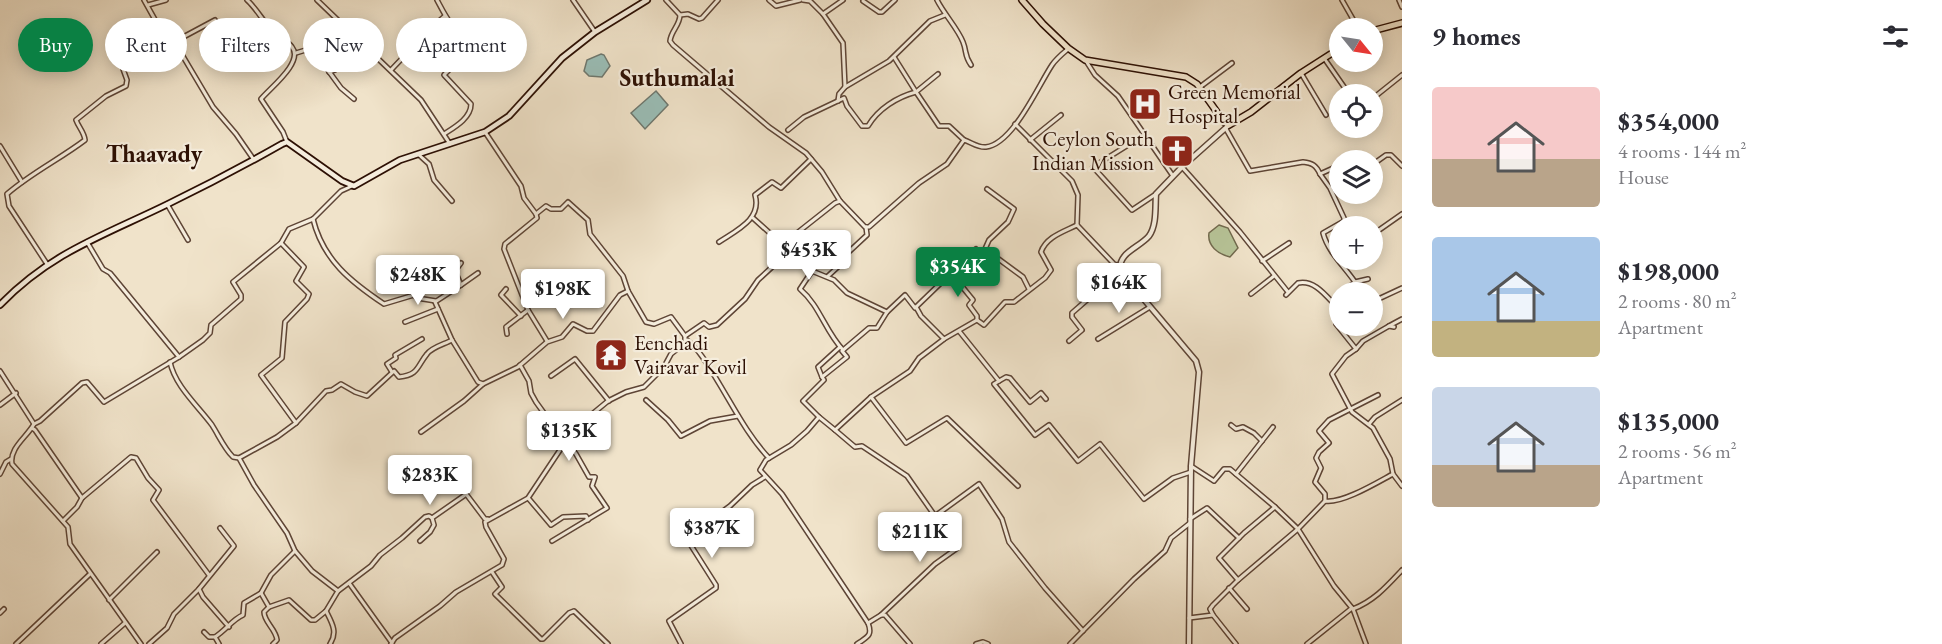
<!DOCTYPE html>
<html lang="en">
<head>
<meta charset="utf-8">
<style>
	body { margin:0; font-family:"EB Garamond",serif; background:#f7f7f7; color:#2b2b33; height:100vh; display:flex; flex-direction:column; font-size:22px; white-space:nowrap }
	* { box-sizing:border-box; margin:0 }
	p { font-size:20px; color:#7c7c81 }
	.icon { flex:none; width:33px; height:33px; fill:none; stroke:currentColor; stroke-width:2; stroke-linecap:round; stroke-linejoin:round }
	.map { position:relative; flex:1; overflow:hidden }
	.side { display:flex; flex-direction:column; background:#fff; width:540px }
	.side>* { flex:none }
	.banner { position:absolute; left:18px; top:18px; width:570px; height:54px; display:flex; gap:12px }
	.needle { width:39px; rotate:120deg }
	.controls { position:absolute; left:1329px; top:18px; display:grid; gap:12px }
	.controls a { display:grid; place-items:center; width:54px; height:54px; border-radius:50%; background:#fff; box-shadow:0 3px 15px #0003; font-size:30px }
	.price { position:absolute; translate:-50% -51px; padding:0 14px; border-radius:6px; background:#fff; color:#222; font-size:20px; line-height:39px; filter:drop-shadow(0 2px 3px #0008) }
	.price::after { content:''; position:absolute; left:50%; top:36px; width:18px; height:14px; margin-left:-9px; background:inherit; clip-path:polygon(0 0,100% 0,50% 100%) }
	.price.on { background:#0b8043; color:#fff }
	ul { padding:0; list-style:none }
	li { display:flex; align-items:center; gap:18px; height:150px; padding:0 30px }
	li span { display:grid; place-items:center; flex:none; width:168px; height:120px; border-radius:6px; color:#555 }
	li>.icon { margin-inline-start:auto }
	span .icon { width:72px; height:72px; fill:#fffc; stroke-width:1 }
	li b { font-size:26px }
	h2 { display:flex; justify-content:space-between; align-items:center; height:72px; padding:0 30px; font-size:26px }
	.chip { padding:0 21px; border-radius:27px; background:#fff; box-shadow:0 3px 15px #0003; font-size:21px; line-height:54px }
	.chip.on { background:#0b8043; color:#fff }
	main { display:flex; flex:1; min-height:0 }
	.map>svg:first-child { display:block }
</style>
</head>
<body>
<main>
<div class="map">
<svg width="1402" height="644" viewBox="0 0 1402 644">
	<rect width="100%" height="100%" fill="#f0e3ca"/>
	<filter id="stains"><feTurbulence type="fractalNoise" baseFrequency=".00333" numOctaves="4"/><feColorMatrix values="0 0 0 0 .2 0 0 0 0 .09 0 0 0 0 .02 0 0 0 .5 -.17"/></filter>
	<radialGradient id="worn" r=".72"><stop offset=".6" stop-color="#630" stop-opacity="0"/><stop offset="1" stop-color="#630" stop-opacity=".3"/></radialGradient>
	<path fill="#b7c498" stroke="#726a4e" stroke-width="1.5" d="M1219,225L1228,228L1238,248L1230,257C1218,254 1207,246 1209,233Z"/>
	<g fill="#9abeb7" stroke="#6e786f" stroke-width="1.5">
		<path d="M601,54L604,55L610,66L602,77L589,76L584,71L587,60Z"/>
		<path d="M656,91L668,105L645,129L631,113Z"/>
	</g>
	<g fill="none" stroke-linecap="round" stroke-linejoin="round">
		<defs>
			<g id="minor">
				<path d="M144,0L163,34L174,43L181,53L213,107L236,134L254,160"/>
				<path d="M247,0C257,9 262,20 271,29C277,36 287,40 292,47C304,62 270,88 261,99L283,132L287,142"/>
				<path d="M317,0L421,100L450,144"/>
				<path d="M437,0C441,7 452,31 461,32C462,32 469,29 470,28L481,36"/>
				<path d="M573,0L595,32"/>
				<path d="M666,0L680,15C680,25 671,31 670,41L673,45L769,127L806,153L822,172L840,201"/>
				<path d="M769,0L776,6L800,0"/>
				<path d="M803,0L810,1L823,14"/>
				<path d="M843,0L823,14L843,43L845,87"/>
				<path d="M937,0C944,14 958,29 963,42C967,52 964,55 971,65"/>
				<path d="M1342,0L1358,28"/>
				<path d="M1399,0L1402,7"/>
				<path d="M863,1L879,12H882L895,0"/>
				<path d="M148,5L166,0"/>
				<path d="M680,15L688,14L699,19L702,18L718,0"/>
				<path d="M174,42L215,20"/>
				<path d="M296,53L309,49L314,51L341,88L354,99"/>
				<path d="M1324,58L1349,94"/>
				<path d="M1086,61L1095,75L1118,96L1173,176"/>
				<path d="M391,70L432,27L445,16"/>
				<path d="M329,72L335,70L362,46"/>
				<path d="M1301,73L1326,115"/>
				<path d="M938,74L916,92L939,126H949L964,140"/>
				<path d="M1200,87L1232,63"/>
				<path d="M1372,99L1402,75"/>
				<path d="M838,101L839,94L845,87L889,61L930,21L945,15"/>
				<path d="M1015,124L1072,181L1078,195L1077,225"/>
				<path d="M1226,129L1250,171L1303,162C1312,163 1316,165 1320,174L1340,165"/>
				<path d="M788,130L804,117L844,98L847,106L862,126H868C878,109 897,97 916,92L894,57"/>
				<path d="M485,132L521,186L524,198L536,214L537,218L505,244L504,249L528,310L547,341"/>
				<path d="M444,134C455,127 471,118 471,104L444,75C451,67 459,62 466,55C476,44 484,35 495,26"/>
				<path d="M1144,135L1093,167L1132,210L1156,194"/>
				<path d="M1030,140L1061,115"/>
				<path d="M0,146L22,182"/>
				<path d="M418,154L429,164L434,180L452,201"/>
				<path d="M1372,165L1386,155H1391L1402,166"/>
				<path d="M1182,167L1240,232L1288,292"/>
				<path d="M1320,174L1330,188L1344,218V221L1323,233C1328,252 1344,266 1355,282L1349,287V292"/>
				<path d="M987,189L1014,209L1008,222L989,240L985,249L1023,277L1029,289"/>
				<path d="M167,204L188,240"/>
				<path d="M536,214L546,206L551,209H561L568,202L588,220L590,234L623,276L628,291"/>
				<path d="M753,218L812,271L834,280L847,293L887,312"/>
				<path d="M313,219C323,260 351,282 384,304L414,295L417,298L436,301"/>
				<path d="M1372,235L1402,214"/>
				<path d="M87,242L103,269L110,273L179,357"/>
				<path d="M719,242C737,230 762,219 755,195L772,182L781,188L811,159"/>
				<path d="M281,243L304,267L296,281L309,294L307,299L285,322L282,358L261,375L296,423"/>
				<path d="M1262,261L1289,243"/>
				<path d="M461,263L455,271L461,285L435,302L452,340L478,382L483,384"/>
				<path d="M47,264L9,206L7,194C31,173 60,159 85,140C84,132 79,128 76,120L106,96L126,86L127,80L123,69L126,64L163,34"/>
				<path d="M812,271L800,289C820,306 825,331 843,350"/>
				<path d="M951,273L973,300L969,305L977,316V320"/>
				<path d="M828,276L840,265L838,262L867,235L866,227"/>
				<path d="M1355,282L1368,279"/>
				<path d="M461,285L478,273"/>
				<path d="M506,289L501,295L521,316"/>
				<path d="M1251,294L1274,276"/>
				<path d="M1286,295L1298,283C1316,279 1328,299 1340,310"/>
				<path d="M1372,302L1402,288"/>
				<path d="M916,307L921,316L944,339"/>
				<path d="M1340,317L1336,320V324L1356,349L1346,356L1332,374L1352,412L1373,428L1390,459L1393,474L1402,486"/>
				<path d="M405,322L438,309"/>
				<path d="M1389,326L1402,319"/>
				<path d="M959,331L999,381L994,384L1035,435L1049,425L1078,461L1100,444L1144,499L1173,478L1191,472"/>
				<path d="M507,334L506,327L528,310"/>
				<path d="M1098,339L1150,307"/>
				<path d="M687,340C701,351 710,369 720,385C735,410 749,437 769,458"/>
				<path d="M1069,341L1082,330L1072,317V313L1120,271"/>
				<path d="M1356,349L1363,341L1389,326L1394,327"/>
				<path d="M170,362C175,386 198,406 212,425C219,436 224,448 233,457L239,458L254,485L287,533L295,551L312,571L338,591"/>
				<path d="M520,365L529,381L531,393L536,402L554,427L566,437"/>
				<path d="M0,371L34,424C27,437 9,448 12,464L68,527L70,544L141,644"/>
				<path d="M392,372L387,364L396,358L395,355L422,339"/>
				<path d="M551,376L575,359L609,401"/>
				<path d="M822,377L818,367L840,347"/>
				<path d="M999,381L1006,377L1010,378L1030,402L1041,393L1046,399"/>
				<path d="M871,397L906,443L947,418L1018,486"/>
				<path d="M646,400L668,420L681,436L710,421L738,416"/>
				<path d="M0,405L16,393"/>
				<path d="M819,417L803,401L824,380L822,377L847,357L842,351L869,328H877L887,312L905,295L915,308L976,249"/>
				<path d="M34,424L40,421L82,383L87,382L104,402L179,357L203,340L210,333L211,325L241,299V295L233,282L281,243L289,229L313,219L341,191L352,186"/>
				<path d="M1369,424L1375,417L1402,400"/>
				<path d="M1231,425L1236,429L1243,427L1254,433L1262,441"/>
				<path d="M32,428L35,430L82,498"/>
				<path d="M835,430L855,447L862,446L907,476L935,516L979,484L1002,519L1009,542L1045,588L1083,631"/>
				<path d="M421,432L464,401L483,384L518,367L547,342L562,337L573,324L587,331H593L620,295L628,291L646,322L654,324L671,317L685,336"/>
				<path d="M239,458L277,437L296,423L326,391L332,390L341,384L355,392L367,396L394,371L399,377C419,375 417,366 427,354C432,347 445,344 452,340"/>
				<path d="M1191,466L1214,481L1224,469H1230L1275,507L1298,529L1334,586L1352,608"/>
				<path d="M0,474L6,462L11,459"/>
				<path d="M1236,474L1273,427"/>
				<path d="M457,482L485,519H488"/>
				<path d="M529,499L551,525L563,517L586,516L588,520"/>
				<path d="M1325,501V494L1315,482L1321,468L1316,458L1319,452L1329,443L1319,431L1329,420L1378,395"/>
				<path d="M1190,519L1207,508L1239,538"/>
				<path d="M63,521L77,507L82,498L131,457L136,458L148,478L159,490L153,500L209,575"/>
				<path d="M220,528L234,546L199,589L203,597L229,627"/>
				<path d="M420,541L430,532L434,525L432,518L465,495"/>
				<path d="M552,541L607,508L592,486L595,477H589L576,454L566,441"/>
				<path d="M492,572L502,587L495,594L541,639H543L569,613L574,611L608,644"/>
				<path d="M1238,580L1219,558L1244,533L1275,507"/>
				<path d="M349,583L392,643"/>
				<path d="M1229,588L1247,609"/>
				<path d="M261,593L269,607"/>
				<path d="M109,600L157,552"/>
				<path d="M1353,609L1366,644"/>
				<path d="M326,611C332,623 338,632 330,644"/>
				<path d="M0,613L4,609"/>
				<path d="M881,615L935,564L956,549L935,516"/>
				<path d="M1189,618L1213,615"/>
				<path d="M868,623L881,615H885L910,644"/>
				<path d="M204,632L209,637H215"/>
				<path d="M16,644L90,574"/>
				<path d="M101,644L125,623"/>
				<path d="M149,644L167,628L174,614L199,589"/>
				<path d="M219,644L215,637C225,631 233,619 243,615L244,603L261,593L271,575L295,551"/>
				<path d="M273,644L277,640C276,629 264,622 264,612L269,607L289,600L311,620H315L326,611L338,591L371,566L380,555L402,538L425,517L429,516L432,518"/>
				<path d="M391,644L395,638L440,606L456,592L502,565L504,559L486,527L485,522L528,498L566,441L568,434L608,401L626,392L644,387L664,367L671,354L685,343V336L704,323L709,327L717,325L745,299L758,280L784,256L792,239L797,233L835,203L840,201L865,227H869L919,183L947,164L964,140C971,142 978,148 986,147C1013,144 1038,86 1052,65C1056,59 1062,54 1068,49"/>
				<path d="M681,644L669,621L716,588V585L690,544L689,536L730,506L752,485L765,477"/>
				<path d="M857,644C867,637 873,636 868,623L782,494L760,470L766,460L791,445L807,431L819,417L835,430L871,397L910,371L919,358L944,339L977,320L984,325L1005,302H1014L1045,278L1051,270L1041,252C1046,237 1063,232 1077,225L1114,264L1120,266"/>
				<path d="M976,644L983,642L988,644"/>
				<path d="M1070,644L1134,579L1165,551L1171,538L1190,523"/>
				<path d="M1236,644L1213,615L1210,609L1213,605L1238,580L1298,529L1325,501C1342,504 1378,482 1393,474"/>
				<path d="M1307,644L1352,608L1353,609C1374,601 1387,586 1402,570"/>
			</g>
			<path id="tertiary" d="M1189,644L1191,466L1199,372L1196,361L1120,271C1118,252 1139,248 1149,236C1157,225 1155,207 1156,194L1182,167L1229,125"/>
			<path id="secondary" d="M0,305C51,252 105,235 168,204C207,185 245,165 282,144L287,142L342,181L354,186L400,160L485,132L509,116L562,58L595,32L647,0"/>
			<g id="primary">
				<path d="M1022,0L1043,24L1068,48L1085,60L1186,77L1197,84L1224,122L1229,125L1251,112L1301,73L1340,48"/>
				<path d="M1372,31L1402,23"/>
			</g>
		</defs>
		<use href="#minor" stroke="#5e4536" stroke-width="6"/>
		<use href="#tertiary" stroke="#5e4536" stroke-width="7"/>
		<use href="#secondary" stroke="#2d1004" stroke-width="8"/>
		<use href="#primary" stroke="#2d1004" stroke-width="8"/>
		<use href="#minor" stroke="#f5eddd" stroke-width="3"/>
		<use href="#tertiary" stroke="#f5eddd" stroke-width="4"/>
		<use href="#secondary" stroke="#f5eddd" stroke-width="4.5"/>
		<use href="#primary" stroke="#f0e3ca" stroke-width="5"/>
	</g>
	<defs>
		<symbol id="hospital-square" viewBox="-11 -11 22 22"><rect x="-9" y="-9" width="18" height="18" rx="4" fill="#8f2418" stroke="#f5eddd"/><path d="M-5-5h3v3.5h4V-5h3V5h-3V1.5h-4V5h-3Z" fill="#fff"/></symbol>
		<symbol id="church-square" viewBox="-11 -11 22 22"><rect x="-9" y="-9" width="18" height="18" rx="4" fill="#8f2418" stroke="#f5eddd"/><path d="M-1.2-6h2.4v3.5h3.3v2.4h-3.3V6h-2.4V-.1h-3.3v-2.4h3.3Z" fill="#fff"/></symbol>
		<symbol id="temple-square" viewBox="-11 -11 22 22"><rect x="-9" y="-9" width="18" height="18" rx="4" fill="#8f2418" stroke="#f5eddd"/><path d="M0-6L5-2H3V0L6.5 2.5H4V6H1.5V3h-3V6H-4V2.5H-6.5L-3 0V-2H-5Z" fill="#fff"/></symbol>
	</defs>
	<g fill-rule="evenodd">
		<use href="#hospital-square" x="1126" y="85" width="38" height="38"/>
		<use href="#church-square" x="1158" y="132" width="38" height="38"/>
		<use href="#temple-square" x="592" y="336" width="38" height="38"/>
	</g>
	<g text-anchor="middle" stroke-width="4.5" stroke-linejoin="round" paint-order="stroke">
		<g font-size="21" fill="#2d1004" stroke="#f5eddd" text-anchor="start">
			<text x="1168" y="99">Green Memorial<tspan x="1168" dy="24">Hospital</tspan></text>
			<text x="1154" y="146" text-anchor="end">Ceylon South<tspan x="1154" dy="24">Indian Mission</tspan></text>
			<text x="634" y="350">Eenchadi<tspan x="634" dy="24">Vairavar Kovil</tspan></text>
		</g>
		<g font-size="24" font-weight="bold" fill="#2d1004" stroke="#f5eddd">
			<text x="677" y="86">Suthumalai</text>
			<text x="154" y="162">Thaavady</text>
		</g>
	</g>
	<rect width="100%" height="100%" filter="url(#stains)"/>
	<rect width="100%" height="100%" fill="url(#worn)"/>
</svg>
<div class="controls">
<a><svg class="needle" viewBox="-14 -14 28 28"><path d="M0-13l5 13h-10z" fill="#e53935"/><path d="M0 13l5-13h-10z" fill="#7c7c81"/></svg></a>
<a><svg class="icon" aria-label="locate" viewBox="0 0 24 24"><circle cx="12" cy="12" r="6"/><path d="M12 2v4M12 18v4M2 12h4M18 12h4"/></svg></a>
<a><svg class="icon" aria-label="layers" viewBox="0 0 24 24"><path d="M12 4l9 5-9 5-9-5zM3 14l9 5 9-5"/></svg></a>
<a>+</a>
<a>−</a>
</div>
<b class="price" style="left:809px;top:281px">$453K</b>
<b class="price on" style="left:958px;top:298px">$354K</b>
<b class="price" style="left:418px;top:306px">$248K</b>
<b class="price" style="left:1119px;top:314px">$164K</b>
<b class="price" style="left:563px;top:320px">$198K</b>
<b class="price" style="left:569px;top:462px">$135K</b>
<b class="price" style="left:430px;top:506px">$283K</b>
<b class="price" style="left:712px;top:559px">$387K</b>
<b class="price" style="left:920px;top:563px">$211K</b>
<div class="banner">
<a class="chip on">Buy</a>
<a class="chip">Rent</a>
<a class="chip">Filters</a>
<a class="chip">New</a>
<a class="chip">Apartment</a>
</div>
</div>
<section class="side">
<h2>9 homes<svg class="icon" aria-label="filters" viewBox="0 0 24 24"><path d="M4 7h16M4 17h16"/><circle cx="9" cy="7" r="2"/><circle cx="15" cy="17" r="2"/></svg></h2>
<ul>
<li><span style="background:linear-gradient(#f6c9c9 60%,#b9a48a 0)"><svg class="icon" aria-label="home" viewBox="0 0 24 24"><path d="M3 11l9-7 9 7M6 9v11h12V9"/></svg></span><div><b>$354,000</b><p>4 rooms · 144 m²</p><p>House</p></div></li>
<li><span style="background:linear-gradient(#a9c7e8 70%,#c2b280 0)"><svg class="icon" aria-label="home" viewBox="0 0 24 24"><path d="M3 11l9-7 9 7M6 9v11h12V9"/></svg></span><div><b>$198,000</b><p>2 rooms · 80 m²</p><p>Apartment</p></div></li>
<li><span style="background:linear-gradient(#c9d6e8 65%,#b9a48a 0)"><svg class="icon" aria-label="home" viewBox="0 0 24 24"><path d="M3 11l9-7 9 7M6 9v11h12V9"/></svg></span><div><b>$135,000</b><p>2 rooms · 56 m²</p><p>Apartment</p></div></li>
</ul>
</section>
</main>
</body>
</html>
